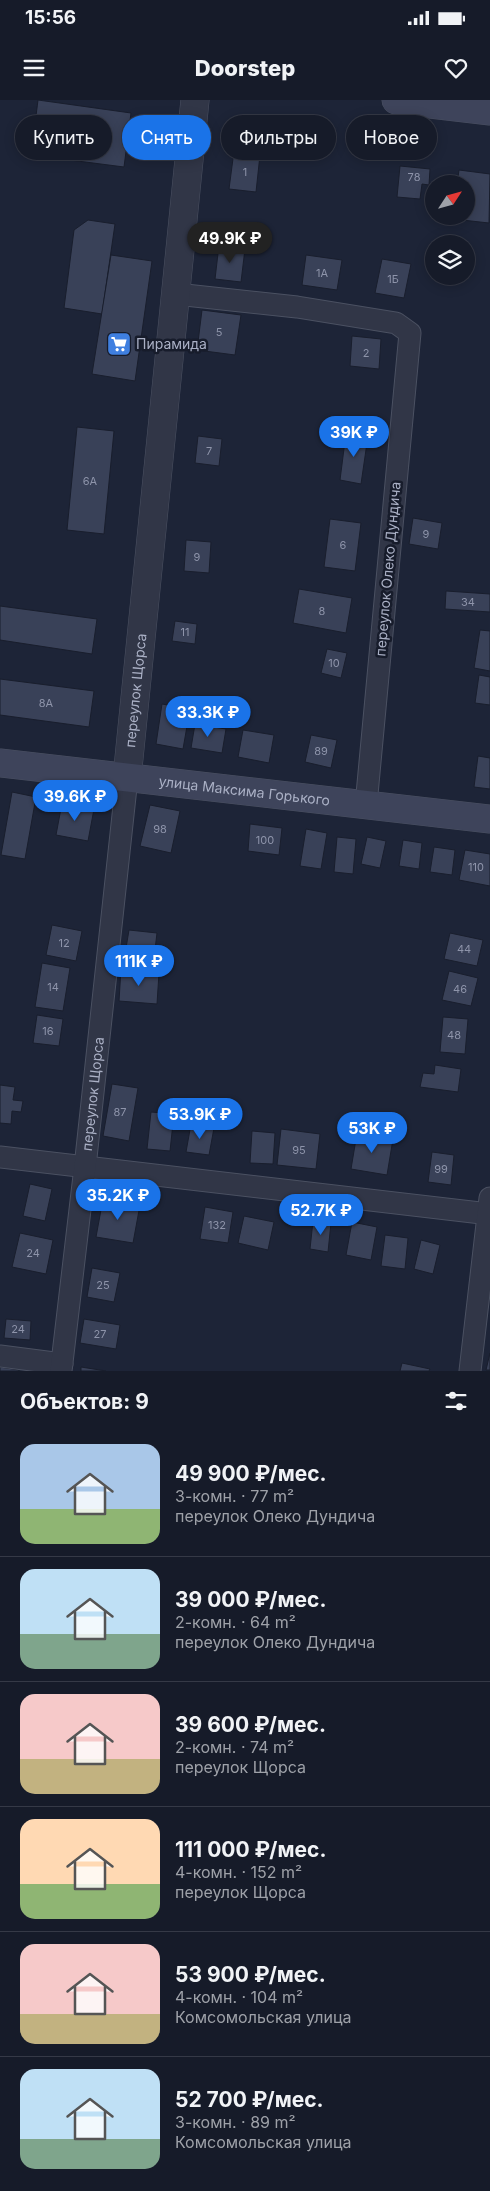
<!DOCTYPE html>
<html lang="ru">
<head>
<meta charset="utf-8">
<style>
	body { margin:0; font-family:Inter,sans-serif; background:#232835; color:#f1f3f6; height:100vh; display:flex; flex-direction:column; font-size:19px; white-space:nowrap }
	* { box-sizing:border-box; margin:0 }
	p { font-size:16px; color:#9ea1a8 }
	.icon { flex:none; width:28px; height:28px; fill:none; stroke:currentColor; stroke-width:2; stroke-linecap:round; stroke-linejoin:round }
	.map { position:relative; height:1271px; overflow:hidden }
	.details { display:flex; flex-direction:column; background:#161b29; flex:1 }
	.details>* { flex:none }
	.top-card { position:absolute; left:15px; top:15px; width:460px; height:45px; display:flex; gap:10px }
	.needle { width:32px; rotate:54deg }
	.controls { position:absolute; left:425px; top:75px; display:grid; gap:10px }
	.controls a { display:grid; place-items:center; width:50px; height:50px; border-radius:50%; background:#161b29; box-shadow:0 2px 12px #0003,0 0 0 1px #353946; font-size:25px }
	.price { position:absolute; translate:-50% -42px; padding:0 11px; border-radius:18px; background:#1a73e8; color:#fff; font-size:16px; line-height:32px; filter:drop-shadow(0 1px 2px #0008) }
	.price::after { content:''; position:absolute; left:50%; top:30px; width:15px; height:11px; margin-left:-8px; background:inherit; clip-path:polygon(0 0,100% 0,50% 100%) }
	.price.on { background:#222; color:#fff }
	ul { padding:0; list-style:none }
	li { display:flex; align-items:center; gap:15px; height:125px; padding:0 20px }
	li+li { border-top:1px solid #353946 }
	li span { display:grid; place-items:center; flex:none; width:140px; height:100px; border-radius:15px; color:#555 }
	li>.icon { margin-inline-start:auto }
	span .icon { width:60px; height:60px; fill:#fffc; stroke-width:1 }
	li b { font-size:21px }
	h2 { display:flex; justify-content:space-between; align-items:center; height:60px; padding:0 20px; font-size:21px }
	.pill { padding:0 18px; border-radius:22px; background:#161b29; box-shadow:0 2px 12px #0003,0 0 0 1px #353946; font-size:18px; line-height:45px }
	.pill.on { background:#1a73e8; color:#fff }
	.status { display:flex; justify-content:space-between; align-items:center; height:35px; padding:0 25px; background:#161b29; direction:ltr }
	.status svg { height:14px; fill:currentColor }
	header { display:flex; justify-content:space-between; align-items:center; height:65px; padding:0 20px; background:#161b29; font-size:22px; font-weight:800 }
	.map>svg:first-child { display:block }
</style>
</head>
<body>
<div class="status"><b>15:56</b><svg viewBox="0 0 49 12"><path d="M0 12V9h3v3zM5 12V6h3v6zM10 12V3h3v9zM15 12V0h3v12zM26 1h20v11H26zM47 4h2v5h-2z"/></svg></div>
<header><svg class="icon" aria-label="menu" viewBox="0 0 24 24"><path d="M4 6h16M4 12h16M4 18h16"/></svg>Doorstep<svg class="icon" aria-label="heart" viewBox="0 0 24 24"><path d="M12 20l-8-8c-3-5 5-10 8-4 3-6 11-1 8 4z"/></svg></header>
<div class="map">
<svg width="490" height="1271" viewBox="0 0 490 1271">
	<rect width="100%" height="100%" fill="#1d2437"/>
	<g fill="#394158" stroke="#191e2d">
		<path d="M38,0L131,13L124,67L31,55Z"/>
		<path d="M234,51L260,55L256,92L229,89Z"/>
		<path d="M400,66L430,69L429,85L422,84L420,99L397,97Z"/>
		<path d="M459,70L490,74L489,123L453,119V116H466V84H457Z"/>
		<path d="M88,120L115,124L102,214L64,208L74,130Z"/>
		<path d="M219,145L245,149L241,182L215,179Z"/>
		<path d="M111,155L152,161L135,281L92,274Z"/>
		<path d="M306,155L342,160L337,190L302,185Z"/>
		<path d="M382,159L411,164L404,198L375,193Z"/>
		<path d="M202,210L241,215L235,255L197,250Z"/>
		<path d="M352,236L381,239L379,269L350,266Z"/>
		<path d="M77,327L114,331L104,434L67,430Z"/>
		<path d="M346,333L368,336L361,384L340,380Z"/>
		<path d="M198,336L222,339L219,366L195,363Z"/>
		<path d="M413,418L442,423L438,449L409,444Z"/>
		<path d="M330,419L361,423L355,471L324,467Z"/>
		<path d="M186,440L211,442L209,473L184,471Z"/>
		<path d="M299,489L352,498L346,533L293,523Z"/>
		<path d="M446,491L490,494V512L445,509Z"/>
		<path d="M0,506L97,519L92,554L0,540Z"/>
		<path d="M175,521L197,524L195,544L172,541Z"/>
		<path d="M480,530L490,531V571L474,568Z"/>
		<path d="M327,549L347,553L341,578L321,573Z"/>
		<path d="M479,575L490,577V605L475,603Z"/>
		<path d="M0,579L94,591L89,627L0,615Z"/>
		<path d="M162,604L190,609L183,649L156,644Z"/>
		<path d="M195,624L226,629L222,653L191,648Z"/>
		<path d="M243,630L274,635L269,663L238,657Z"/>
		<path d="M311,635L337,640L331,668L305,662Z"/>
		<path d="M478,656L490,658V689L474,687Z"/>
		<path d="M12,692L36,697L25,759L1,755Z"/>
		<path d="M62,703L94,709L88,741L56,735Z"/>
		<path d="M150,705L180,711L171,753L140,746Z"/>
		<path d="M250,724L282,728L279,755L248,751Z"/>
		<path d="M306,729L327,733L321,769L300,766Z"/>
		<path d="M337,737L356,739L353,774L334,772Z"/>
		<path d="M367,737L386,741L380,768L361,764Z"/>
		<path d="M403,740L422,743L419,769L399,766Z"/>
		<path d="M434,747L455,750L452,775L430,772Z"/>
		<path d="M465,750L490,754V786L459,780Z"/>
		<path d="M52,825L82,831L76,861L46,855Z"/>
		<path d="M129,830L157,833L154,858L125,854Z"/>
		<path d="M450,833L483,840L477,866L444,859Z"/>
		<path d="M42,863L70,868L63,911L35,907Z"/>
		<path d="M121,869L159,873L157,904L119,901Z"/>
		<path d="M449,871L478,878L471,906L442,900Z"/>
		<path d="M37,915L63,919L59,946L33,943Z"/>
		<path d="M443,917L468,919L465,954L440,952Z"/>
		<path d="M435,965L461,969L458,992L420,987L423,973L434,974Z"/>
		<path d="M112,984L138,988L129,1041L103,1036Z"/>
		<path d="M0,985L15,987L13,1000L23,1001L21,1012L12,1011L11,1024L0,1023Z"/>
		<path d="M151,1012L174,1014L170,1051L147,1049Z"/>
		<path d="M191,1024L214,1028L209,1055L186,1052Z"/>
		<path d="M281,1029L320,1034L316,1069L277,1065Z"/>
		<path d="M252,1031L275,1033L273,1064L250,1063Z"/>
		<path d="M357,1033L393,1039L387,1075L351,1069Z"/>
		<path d="M432,1052L454,1055L451,1085L428,1082Z"/>
		<path d="M30,1084L52,1089L45,1121L23,1116Z"/>
		<path d="M103,1099L140,1105L133,1143L96,1137Z"/>
		<path d="M205,1107L233,1112L228,1143L200,1139Z"/>
		<path d="M244,1116L274,1122L268,1150L238,1143Z"/>
		<path d="M313,1121L331,1123L328,1152L310,1149Z"/>
		<path d="M352,1122L377,1127L371,1160L346,1155Z"/>
		<path d="M20,1133L53,1140L46,1174L12,1167Z"/>
		<path d="M385,1135L408,1138L405,1169L381,1166Z"/>
		<path d="M421,1140L440,1145L433,1174L414,1169Z"/>
		<path d="M92,1168L120,1173L114,1202L87,1197Z"/>
		<path d="M6,1219L31,1221L30,1240L4,1238Z"/>
		<path d="M84,1219L120,1225L116,1249L80,1243Z"/>
		<path d="M490,1253V1270H486Z"/>
		<path d="M402,1263L430,1269L429,1271H400Z"/>
		<path d="M0,1267L19,1270V1271H0Z"/>
		<path d="M81,1267L106,1271H81Z"/>
	</g>
	<g fill="none" stroke-linecap="round" stroke-linejoin="round">
		<defs>
			<g id="minor">
				<path d="M176,194L297,207L396,223L410,233L366,705"/>
				<path d="M0,1057L490,1114"/>
				<path d="M0,1256L62,1264"/>
				<path id="s1" d="M61,1271L85,1067L127,678"/>
				<path d="M470,1271L490,1098"/>
			</g>
			<g id="tertiary">
				<path id="s2" d="M127,678L195,0"/>
			</g>
			<g id="secondary">
				<path d="M396,0L490,11"/>
				<path id="s3" d="M0,663L490,719"/>
			</g>
		</defs>
		<use href="#minor" stroke="#4b5162" stroke-width="23"/>
		<use href="#tertiary" stroke="#4b5162" stroke-width="29"/>
		<use href="#secondary" stroke="#4b5162" stroke-width="29"/>
		<use href="#minor" stroke="#313647" stroke-width="21"/>
		<use href="#tertiary" stroke="#313647" stroke-width="28"/>
		<use href="#secondary" stroke="#3e445b" stroke-width="28"/>
	</g>
	<defs>
		<symbol id="supermarket-square" viewBox="-11 -11 22 22"><rect x="-9" y="-9" width="18" height="18" rx="4" fill="#3f7fe0" stroke="#171c2b"/><path d="M-6-5.5h2.5l.6 2H6L4.5 2H-2.5L-4.4-4H-6ZM-1.5 3.2a1.3 1.3 0 1 0 .1 0ZM3 3.2a1.3 1.3 0 1 0 .1 0Z" fill="#fff"/></symbol>
	</defs>
	<g fill-rule="evenodd">
		<use href="#supermarket-square" x="105" y="230" width="28" height="28"/>
	</g>
	<g text-anchor="middle" stroke-width="5" stroke-linejoin="round" paint-order="stroke">
		<g font-size="11" fill="#8e94aa">
			<text x="245" y="76">1</text>
			<text x="414" y="81">78</text>
			<text x="322" y="177">1А</text>
			<text x="393" y="183">1Б</text>
			<text x="219" y="236">5</text>
			<text x="366" y="257">2</text>
			<text x="209" y="355">7</text>
			<text x="90" y="385">6А</text>
			<text x="426" y="438">9</text>
			<text x="343" y="449">6</text>
			<text x="197" y="461">9</text>
			<text x="468" y="506">34</text>
			<text x="322" y="515">8</text>
			<text x="185" y="536">11</text>
			<text x="334" y="567">10</text>
			<text x="46" y="607">8А</text>
			<text x="321" y="655">89</text>
			<text x="160" y="733">98</text>
			<text x="265" y="744">100</text>
			<text x="476" y="771">110</text>
			<text x="64" y="847">12</text>
			<text x="464" y="853">44</text>
			<text x="53" y="891">14</text>
			<text x="460" y="893">46</text>
			<text x="48" y="935">16</text>
			<text x="454" y="939">48</text>
			<text x="120" y="1016">87</text>
			<text x="299" y="1054">95</text>
			<text x="441" y="1073">99</text>
			<text x="217" y="1129">132</text>
			<text x="33" y="1157">24</text>
			<text x="103" y="1189">25</text>
			<text x="18" y="1233">24</text>
			<text x="100" y="1238">27</text>
		</g>
		<g font-size="14" fill="#aab0c5" stroke="#171c2b" text-anchor="start">
			<text x="136" y="249">Пирамида</text>
		</g>
		<g font-size="14" fill="#aab0c5" stroke="#171c2b">
			<text transform="translate(388 469) rotate(-85)" y="5">переулок Олеко Дундича</text>
			<text dy="5" stroke="none"><textPath href="#s2" startOffset="88">переулок Щорса</textPath></text>
			<text dy="5" stroke="none"><textPath href="#s3" startOffset="246">улица Максима Горького</textPath></text>
			<text dy="5" stroke="none"><textPath href="#s1" startOffset="279">переулок Щорса</textPath></text>
		</g>
	</g>
</svg>
<div class="controls">
<a><svg class="needle" viewBox="-14 -14 28 28"><path d="M0-13l5 13h-10z" fill="#e53935"/><path d="M0 13l5-13h-10z" fill="#9ea1a8"/></svg></a>
<a><svg class="icon" aria-label="layers" viewBox="0 0 24 24"><path d="M12 4l9 5-9 5-9-5zM3 14l9 5 9-5"/></svg></a>
</div>
<b class="price on" style="left:230px;top:164px">49.9K ₽</b>
<b class="price" style="left:354px;top:358px">39K ₽</b>
<b class="price" style="left:208px;top:638px">33.3K ₽</b>
<b class="price" style="left:75px;top:722px">39.6K ₽</b>
<b class="price" style="left:139px;top:887px">111K ₽</b>
<b class="price" style="left:200px;top:1040px">53.9K ₽</b>
<b class="price" style="left:372px;top:1054px">53K ₽</b>
<b class="price" style="left:118px;top:1121px">35.2K ₽</b>
<b class="price" style="left:321px;top:1136px">52.7K ₽</b>
<div class="top-card">
<a class="pill">Купить</a>
<a class="pill on">Снять</a>
<a class="pill">Фильтры</a>
<a class="pill">Новое</a>
</div>
</div>
<section class="details">
<h2>Объектов: 9<svg class="icon" aria-label="filters" viewBox="0 0 24 24"><path d="M4 7h16M4 17h16"/><circle cx="9" cy="7" r="2"/><circle cx="15" cy="17" r="2"/></svg></h2>
<ul>
<li><span style="background:linear-gradient(#a9c7e8 65%,#8fb573 0)"><svg class="icon" aria-label="home" viewBox="0 0 24 24"><path d="M3 11l9-7 9 7M6 9v11h12V9"/></svg></span><div><b>49 900 ₽/мес.</b><p>3-комн. · 77 m²</p><p>переулок Олеко Дундича</p></div></li>
<li><span style="background:linear-gradient(#bfe0f5 65%,#7fa58c 0)"><svg class="icon" aria-label="home" viewBox="0 0 24 24"><path d="M3 11l9-7 9 7M6 9v11h12V9"/></svg></span><div><b>39 000 ₽/мес.</b><p>2-комн. · 64 m²</p><p>переулок Олеко Дундича</p></div></li>
<li><span style="background:linear-gradient(#f6c9c9 65%,#c2b280 0)"><svg class="icon" aria-label="home" viewBox="0 0 24 24"><path d="M3 11l9-7 9 7M6 9v11h12V9"/></svg></span><div><b>39 600 ₽/мес.</b><p>2-комн. · 74 m²</p><p>переулок Щорса</p></div></li>
<li><span style="background:linear-gradient(#ffd9b3 65%,#8fb573 0)"><svg class="icon" aria-label="home" viewBox="0 0 24 24"><path d="M3 11l9-7 9 7M6 9v11h12V9"/></svg></span><div><b>111 000 ₽/мес.</b><p>4-комн. · 152 m²</p><p>переулок Щорса</p></div></li>
<li><span style="background:linear-gradient(#f6c9c9 70%,#c2b280 0)"><svg class="icon" aria-label="home" viewBox="0 0 24 24"><path d="M3 11l9-7 9 7M6 9v11h12V9"/></svg></span><div><b>53 900 ₽/мес.</b><p>4-комн. · 104 m²</p><p>Комсомольская улица</p></div></li>
<li><span style="background:linear-gradient(#bfe0f5 70%,#7fa58c 0)"><svg class="icon" aria-label="home" viewBox="0 0 24 24"><path d="M3 11l9-7 9 7M6 9v11h12V9"/></svg></span><div><b>52 700 ₽/мес.</b><p>3-комн. · 89 m²</p><p>Комсомольская улица</p></div></li>
</ul>
</section>
</body>
</html>
